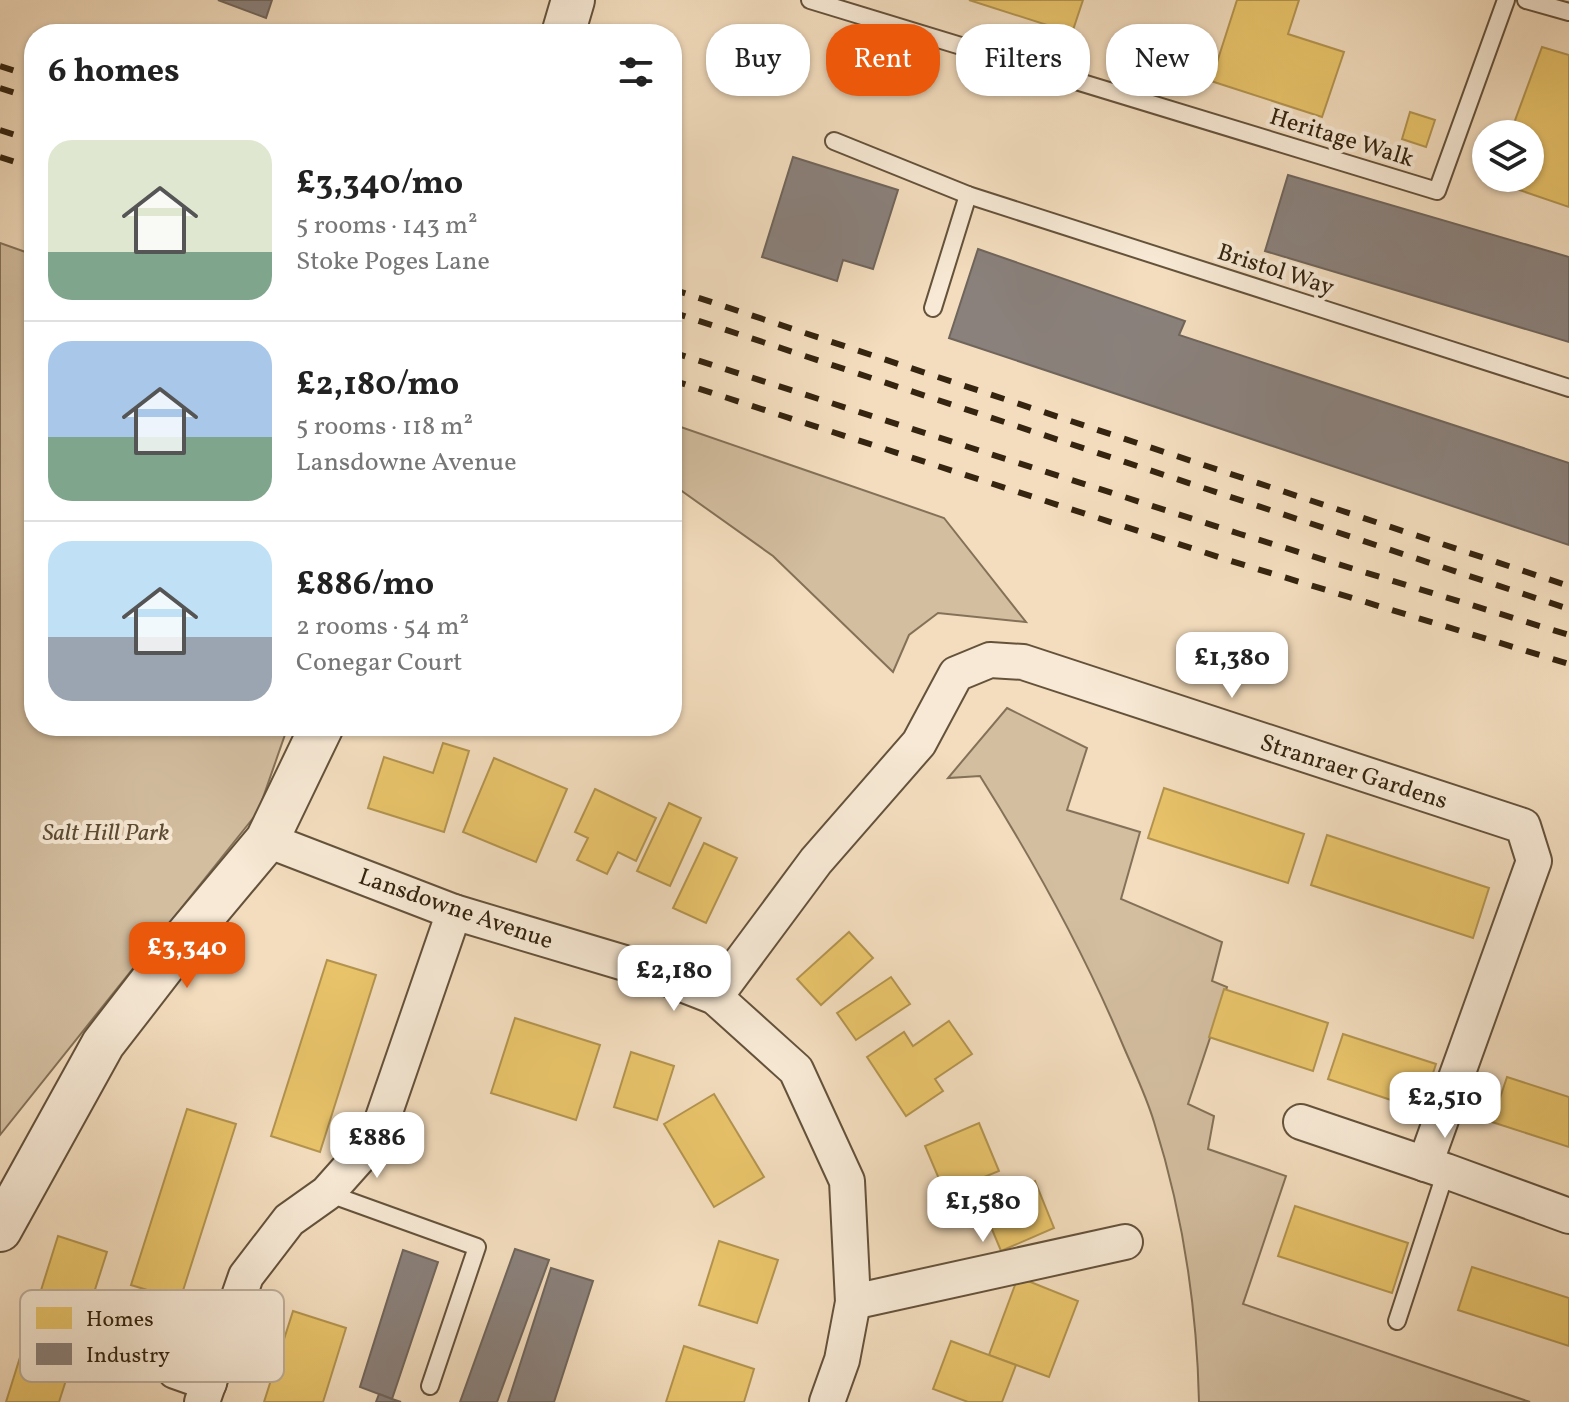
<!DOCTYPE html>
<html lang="en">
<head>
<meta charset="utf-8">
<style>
	body { margin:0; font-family:Vollkorn,serif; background:#f2f2f2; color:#222; height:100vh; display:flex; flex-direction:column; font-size:30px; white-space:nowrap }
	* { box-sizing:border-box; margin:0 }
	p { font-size:26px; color:#767676 }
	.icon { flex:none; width:44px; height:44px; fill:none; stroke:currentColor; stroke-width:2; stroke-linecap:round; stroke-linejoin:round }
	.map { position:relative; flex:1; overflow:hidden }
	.side { position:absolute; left:24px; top:24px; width:658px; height:712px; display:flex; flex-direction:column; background:#fff; border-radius:32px; box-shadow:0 2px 6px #0004 }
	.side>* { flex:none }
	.top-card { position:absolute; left:706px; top:24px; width:742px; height:72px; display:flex; gap:16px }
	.controls { position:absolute; left:1472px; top:120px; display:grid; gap:16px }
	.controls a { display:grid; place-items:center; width:72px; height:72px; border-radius:50%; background:#fff; box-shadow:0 2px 6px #0004; font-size:40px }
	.price { position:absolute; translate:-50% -68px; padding:0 18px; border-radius:16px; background:#fff; color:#222; font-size:26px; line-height:52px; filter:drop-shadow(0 2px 4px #0008) }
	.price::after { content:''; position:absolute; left:50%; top:48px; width:24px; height:18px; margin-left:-12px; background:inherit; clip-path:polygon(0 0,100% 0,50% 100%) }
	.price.on { background:#ea580c; color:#fff }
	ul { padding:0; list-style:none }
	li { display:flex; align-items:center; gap:24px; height:200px; padding:0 24px }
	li+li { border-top:2px solid #e0e0e0 }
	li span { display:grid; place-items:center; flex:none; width:224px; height:160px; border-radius:24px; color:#555 }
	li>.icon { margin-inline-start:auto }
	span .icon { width:96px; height:96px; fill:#fffc; stroke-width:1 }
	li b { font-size:34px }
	h2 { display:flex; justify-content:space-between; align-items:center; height:96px; padding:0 24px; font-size:34px }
	.pill { padding:0 28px; border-radius:32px; background:#fff; box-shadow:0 2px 6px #0004; font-size:28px; line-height:72px }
	.pill.on { background:#ea580c; color:#fff }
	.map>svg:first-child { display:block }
</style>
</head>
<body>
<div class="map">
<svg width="1569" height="1402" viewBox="0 0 1569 1402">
	<rect width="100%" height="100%" fill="#f3ddbe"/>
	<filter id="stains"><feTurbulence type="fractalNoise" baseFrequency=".0025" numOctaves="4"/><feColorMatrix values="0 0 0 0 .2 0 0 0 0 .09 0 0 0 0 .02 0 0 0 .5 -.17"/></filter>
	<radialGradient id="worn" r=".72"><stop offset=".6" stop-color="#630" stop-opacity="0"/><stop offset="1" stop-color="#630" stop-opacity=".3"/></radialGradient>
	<g fill="#d3bea0" stroke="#847158" stroke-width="2">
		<path d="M0,243L34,255V726H288L258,812L0,1135Z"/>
		<path d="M672,424L944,518L1026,622L938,613L909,635L893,672L773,556L672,484Z"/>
		<path d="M1007,708L1087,748L1067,810L1140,832L1121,899L1222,942L1212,981L1227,987L1188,1104L1214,1116L1208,1149L1286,1176L1243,1304L1530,1402H1199C1197,1309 1182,1211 1154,1122C1146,1095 1133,1069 1122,1043C1083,950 1034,862 980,776L948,778Z"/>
	</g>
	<g fill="#e9c46a" stroke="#b3944f" stroke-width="2">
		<path d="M969,0H1083L1072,33Z"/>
		<path d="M1237,0H1299L1288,34L1344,52L1322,117L1211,81Z"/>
		<path d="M1542,47L1569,55V207L1493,181L1494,178H1530V134H1510Z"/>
		<path d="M1410,112L1435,120L1426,147L1402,139Z"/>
		<path d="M443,743L469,751L444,832L368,808L384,757L433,773Z"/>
		<path d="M494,758L567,789L536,862L463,832Z"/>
		<path d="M1164,788L1304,834L1288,883L1148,838Z"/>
		<path d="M595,789L656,818L636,861L618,852L607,874L577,860L588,838L575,832Z"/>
		<path d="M669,803L701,818L670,886L637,871Z"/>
		<path d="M1327,835L1489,888L1473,938L1311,885Z"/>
		<path d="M704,843L737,858L706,923L673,908Z"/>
		<path d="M849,932L873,958L821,1005L797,979Z"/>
		<path d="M327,960L376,975L320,1152L271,1136Z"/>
		<path d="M891,977L910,1004L856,1040L837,1013Z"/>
		<path d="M1224,989L1328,1023L1313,1071L1209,1037Z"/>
		<path d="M515,1018L600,1045L576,1120L491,1093Z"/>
		<path d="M949,1021L972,1054L935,1079L943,1091L906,1116L867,1057L904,1032L913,1046Z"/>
		<path d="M1343,1034L1436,1064L1421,1110L1328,1079Z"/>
		<path d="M631,1052L674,1066L657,1120L614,1107Z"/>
		<path d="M1507,1077L1569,1097V1147L1492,1122Z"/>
		<path d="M714,1094L764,1177L714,1207L664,1124Z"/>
		<path d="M187,1109L236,1124L180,1300L131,1285Z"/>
		<path d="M979,1123L999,1171L945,1193L925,1146Z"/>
		<path d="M1035,1181L1054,1228L1001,1251L981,1203Z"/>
		<path d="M1295,1206L1408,1243L1392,1293L1278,1256Z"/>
		<path d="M58,1236L107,1252L59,1402H6Z"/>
		<path d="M719,1241L778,1260L757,1323L699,1305Z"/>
		<path d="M1472,1267L1569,1298V1346L1458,1310Z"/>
		<path d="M1018,1277L1078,1301L1049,1377L989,1355Z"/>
		<path d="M293,1311L346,1328L323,1402H264Z"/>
		<path d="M951,1341L1016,1365L1002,1402H968L933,1389Z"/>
		<path d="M684,1346L754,1369L744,1402H666Z"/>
	</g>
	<g fill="#8a817c" stroke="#70655b" stroke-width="2">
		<path d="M218,0H272L266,18Z"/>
		<path d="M793,157L898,190L873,269L843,260L837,281L762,257Z"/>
		<path d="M1288,175L1569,257V342L1265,251Z"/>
		<path d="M978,249L1185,321L1179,335L1569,463V545L949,338Z"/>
		<path d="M515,1249L549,1260L497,1402H460Z"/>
		<path d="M403,1250L438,1262L392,1399L360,1387Z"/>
		<path d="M551,1268L593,1281L554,1402H508Z"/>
		<path d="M379,1394L392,1399L401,1402H376Z"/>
	</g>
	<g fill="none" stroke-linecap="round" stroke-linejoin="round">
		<defs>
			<g id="service">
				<path d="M810,0L1437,191L1506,0"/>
				<path d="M1526,0L1569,12"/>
				<path d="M834,141L968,195L1569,388"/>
				<path d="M933,308L968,195"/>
				<path d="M327,1193L477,1247L430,1386"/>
				<path d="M1397,1321L1446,1171"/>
			</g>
			<g id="minor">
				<path d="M267,840L454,912L638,967L715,997L796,1070L847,1181L853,1302L842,1360L827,1402"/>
				<path d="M715,997L816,861L919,743L956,674L990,660L1023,662L1523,826L1534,861L1425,1164"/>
				<path d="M1301,1122L1446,1171L1569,1216"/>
				<path d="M853,1302L1125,1242"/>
				<path d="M175,1371L209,1383"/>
				<path d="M202,1402L246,1276L289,1220L327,1193L376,1138L454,912"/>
			</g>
			<g id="tertiary">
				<path d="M563,34L573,0"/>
				<path d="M0,1230L103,1044L185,938L267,840L322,726"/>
			</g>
		</defs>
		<use href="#service" stroke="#64523b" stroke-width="20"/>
		<use href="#minor" stroke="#64523b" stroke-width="38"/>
		<use href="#tertiary" stroke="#64523b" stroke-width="46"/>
		<use href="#service" stroke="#f7e9d5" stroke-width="16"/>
		<use href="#minor" stroke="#f7e9d5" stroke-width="34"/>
		<use href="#tertiary" stroke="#f7e9d5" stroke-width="42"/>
		<g stroke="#35240f" stroke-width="6" stroke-dasharray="14 14" stroke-linecap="butt">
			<path d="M0,66L34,77"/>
			<path d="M0,88L34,99"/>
			<path d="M0,130L34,141"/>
			<path d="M0,157L34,168"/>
			<path d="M672,289L1569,586"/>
			<path d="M672,312L1569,609"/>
			<path d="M672,352L1240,534L1569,635"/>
			<path d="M672,380L1231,561L1569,664"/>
		</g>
	</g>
	<g text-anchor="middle" stroke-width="8" stroke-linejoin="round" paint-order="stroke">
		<g font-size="24" fill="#35240f" stroke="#f7e9d5">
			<text transform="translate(1342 137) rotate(17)" y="8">Heritage Walk</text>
			<text transform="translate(1276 269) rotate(18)" y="8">Bristol Way</text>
			<text transform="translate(1354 771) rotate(18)" y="8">Stranraer Gardens</text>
			<text transform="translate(456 908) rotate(19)" y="8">Lansdowne Avenue</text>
		</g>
		<g font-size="24" font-style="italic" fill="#5c4a33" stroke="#f7e9d5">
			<text x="106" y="840">Salt Hill Park</text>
		</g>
	</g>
	<rect x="20" y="1290" width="264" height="92" rx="12" fill="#f7e9d5" stroke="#bdae9a" stroke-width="2"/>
	<rect x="36" y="1307" width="36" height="22" fill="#e9c46a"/>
	<rect x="36" y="1343" width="36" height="22" fill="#8a817c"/>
	<g font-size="22" fill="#35240f">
		<text x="86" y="1326">Homes</text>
		<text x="86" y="1362">Industry</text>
	</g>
	<rect width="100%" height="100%" filter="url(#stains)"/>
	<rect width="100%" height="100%" fill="url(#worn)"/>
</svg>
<div class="controls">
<a><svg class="icon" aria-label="layers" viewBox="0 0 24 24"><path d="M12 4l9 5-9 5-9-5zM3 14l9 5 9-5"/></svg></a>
</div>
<b class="price" style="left:1232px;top:700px">£1,380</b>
<b class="price on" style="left:187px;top:990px">£3,340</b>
<b class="price" style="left:674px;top:1013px">£2,180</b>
<b class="price" style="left:1445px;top:1140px">£2,510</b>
<b class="price" style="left:377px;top:1180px">£886</b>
<b class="price" style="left:983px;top:1244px">£1,580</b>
<div class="top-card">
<a class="pill">Buy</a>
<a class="pill on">Rent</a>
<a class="pill">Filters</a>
<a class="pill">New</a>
</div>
<section class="side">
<h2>6 homes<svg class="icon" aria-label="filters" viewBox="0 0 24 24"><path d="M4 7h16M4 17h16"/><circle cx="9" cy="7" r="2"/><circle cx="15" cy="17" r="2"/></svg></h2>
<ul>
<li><span style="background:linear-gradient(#dfe7d0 70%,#7fa58c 0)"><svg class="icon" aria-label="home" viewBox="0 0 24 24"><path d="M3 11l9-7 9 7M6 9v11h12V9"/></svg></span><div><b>£3,340/mo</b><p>5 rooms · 143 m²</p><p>Stoke Poges Lane</p></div></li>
<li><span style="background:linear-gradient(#a9c7e8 60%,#7fa58c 0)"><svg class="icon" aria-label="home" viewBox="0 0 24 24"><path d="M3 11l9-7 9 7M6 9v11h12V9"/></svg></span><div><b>£2,180/mo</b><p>5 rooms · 118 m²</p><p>Lansdowne Avenue</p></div></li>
<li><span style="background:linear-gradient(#bfe0f5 60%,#9aa5b1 0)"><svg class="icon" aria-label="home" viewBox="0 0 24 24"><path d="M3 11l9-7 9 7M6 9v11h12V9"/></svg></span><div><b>£886/mo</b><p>2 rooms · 54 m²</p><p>Conegar Court</p></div></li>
</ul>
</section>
</div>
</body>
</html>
